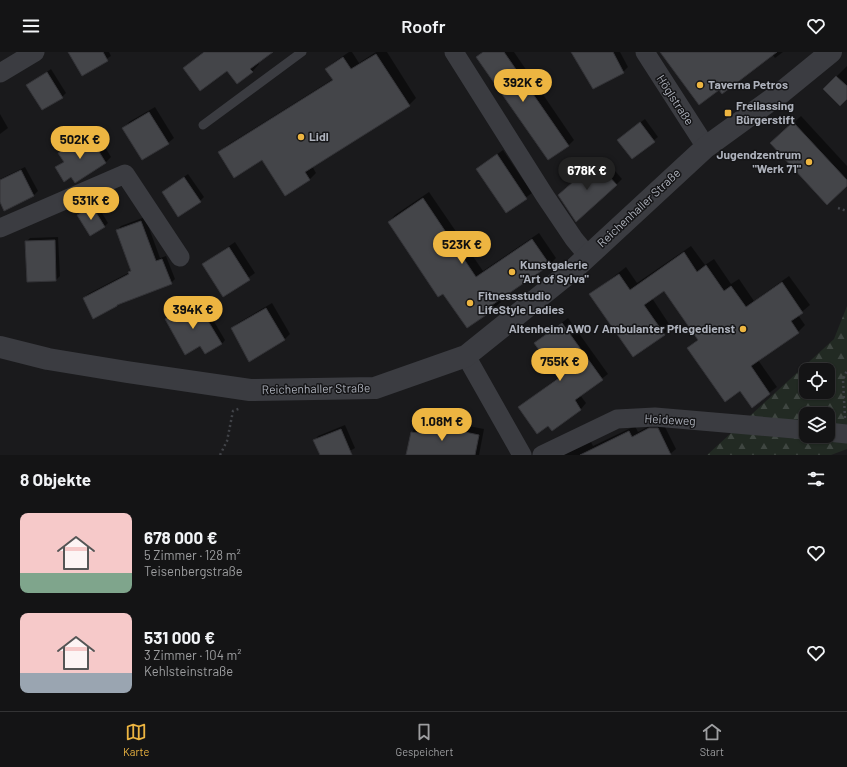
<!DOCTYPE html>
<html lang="de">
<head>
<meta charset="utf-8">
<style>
	body { margin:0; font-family:Barlow,sans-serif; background:#212122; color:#f1f3f6; height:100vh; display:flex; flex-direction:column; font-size:15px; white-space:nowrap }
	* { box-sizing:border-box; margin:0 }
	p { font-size:13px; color:#9d9ea0 }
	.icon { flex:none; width:22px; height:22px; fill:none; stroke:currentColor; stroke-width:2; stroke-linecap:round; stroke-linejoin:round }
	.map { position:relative; height:403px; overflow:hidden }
	.side { display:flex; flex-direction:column; background:#141415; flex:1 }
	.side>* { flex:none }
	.controls { position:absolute; left:799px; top:311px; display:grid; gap:8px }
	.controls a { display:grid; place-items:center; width:36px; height:36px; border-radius:8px; background:#141415; box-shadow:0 1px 3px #0004,0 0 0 1px #333334; font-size:20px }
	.price { position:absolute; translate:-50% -34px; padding:0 9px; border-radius:14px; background:#edb541; color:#111; font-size:13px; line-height:26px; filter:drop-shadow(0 1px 2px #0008) }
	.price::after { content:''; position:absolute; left:50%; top:24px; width:12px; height:9px; margin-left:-6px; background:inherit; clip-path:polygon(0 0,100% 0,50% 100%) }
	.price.selected { background:#222; color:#fff }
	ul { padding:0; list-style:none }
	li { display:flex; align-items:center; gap:12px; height:100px; padding:0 20px }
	li span { display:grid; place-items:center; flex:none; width:112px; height:80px; border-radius:8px; color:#555 }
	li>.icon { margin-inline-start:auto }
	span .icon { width:48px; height:48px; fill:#fffc; stroke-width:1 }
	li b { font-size:17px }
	h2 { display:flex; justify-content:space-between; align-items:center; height:48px; padding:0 20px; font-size:17px }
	header { display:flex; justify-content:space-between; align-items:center; height:52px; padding:0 20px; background:#141415; font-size:18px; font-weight:600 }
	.dock { display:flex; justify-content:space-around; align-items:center; height:56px; border-top:1px solid #333334; background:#141415; font-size:11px; color:#9d9ea0 }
	.dock a { display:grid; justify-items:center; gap:2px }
	.dock .selected { color:#edb541 }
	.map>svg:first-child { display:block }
</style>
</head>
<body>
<header><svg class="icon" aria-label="menu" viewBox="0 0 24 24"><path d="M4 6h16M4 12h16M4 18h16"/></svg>Roofr<svg class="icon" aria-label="heart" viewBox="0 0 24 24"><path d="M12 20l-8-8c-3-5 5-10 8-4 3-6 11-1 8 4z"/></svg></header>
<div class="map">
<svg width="847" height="403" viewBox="0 0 847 403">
	<defs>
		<pattern id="forest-firs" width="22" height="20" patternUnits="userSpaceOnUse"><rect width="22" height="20" fill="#222a23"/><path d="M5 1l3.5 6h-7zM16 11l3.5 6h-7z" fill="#3f4641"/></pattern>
	</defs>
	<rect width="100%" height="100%" fill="#1a1a1c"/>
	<path fill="url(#forest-firs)" fill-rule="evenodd" d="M847,254V397L831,403H707L834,287ZM806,318H828V340H806ZM806,362H828V384H806Z"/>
	<g fill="#0007">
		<path d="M69,0H109L111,4L83,22Z"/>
		<path d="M203,0H272L258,10L259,12L252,20L184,16Z"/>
		<path d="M349,0H352L359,11L376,0H387L416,46L409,53L312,114L316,121L309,128L262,107L219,101L226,94L333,27L326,17L334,10Z"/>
		<path d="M482,0H514L574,88L569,93L548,107L478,5Z"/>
		<path d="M578,0H620L628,15L623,20Z"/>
		<path d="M660,0H783L775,6L772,2L719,37Z"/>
		<path d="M847,14V46L824,37Z"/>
		<path d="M51,17L66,41L62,45L28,33Z"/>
		<path d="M155,55L174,86L168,91L124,76L129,70Z"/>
		<path d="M0,62L8,76L0,82Z"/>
		<path d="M801,64L847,114V133L779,84Z"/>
		<path d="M645,67L658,85L632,106L622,84Z"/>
		<path d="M94,77L111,105L106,110L75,130L72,124L56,116L64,109L59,101Z"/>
		<path d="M503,98L532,141L506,160L477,117Z"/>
		<path d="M603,105L622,127L616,133L565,138Z"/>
		<path d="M25,115L38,139L34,143L5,157L0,148V127Z"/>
		<path d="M188,122L204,145L200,149L163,140Z"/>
		<path d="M429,140L483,219L539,181L556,206L550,212L499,247L501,250L494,256L443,240L389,170L395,163Z"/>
		<path d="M96,151L108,171L104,175L78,164Z"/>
		<path d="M145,165L160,206L166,204L175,227L171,231L120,251L117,253L84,246L88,242L130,220L132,218L117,178L121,174Z"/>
		<path d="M58,185L60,224L56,228L26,190L30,186Z"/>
		<path d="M235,190L255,221L223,244L203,212Z"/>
		<path d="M691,194L705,213L714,207L731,232L739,227L754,249L789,224L810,253L798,263L805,273L798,280L758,308L777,335L752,354L740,337L688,296L699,286L665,238L652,246L671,275L664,282L633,303L590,243L626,215L637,231Z"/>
		<path d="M200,246L225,288L222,292L201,293L166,267Z"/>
		<path d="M272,251L290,282L284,288L232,276L238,271Z"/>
		<path d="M568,266L608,322L580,343L586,351L581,357L552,377L549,373L519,355L559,325L535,291Z"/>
		<path d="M428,366L484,377L479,403H407L412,380L417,374L422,375V371Z"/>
		<path d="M655,371H663L676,397L669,403H563L591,390L593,394L635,374L638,380Z"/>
		<path d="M345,373L355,396L343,403H321L315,388L318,384Z"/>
	</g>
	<g fill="#444549" stroke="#343438">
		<path d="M68,0H103L108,9L82,24Z"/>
		<path d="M204,0H273L250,17L253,20L237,32L227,19L200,39L183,16Z"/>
		<path d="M483,0H504L569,94L548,108L476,5Z"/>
		<path d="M571,0H613L624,21L593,37Z"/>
		<path d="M660,0H777L722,42L719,38L699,53Z"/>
		<path d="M376,2L410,54L305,120L310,128L285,144L262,108L234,126L218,100L333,28L325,17L343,5L351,17Z"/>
		<path d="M47,20L63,46L42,58L26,33Z"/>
		<path d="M836,24L847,34V47L840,54L823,37Z"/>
		<path d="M149,60L169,92L142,108L122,76Z"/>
		<path d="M640,70L655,90L632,107L617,88Z"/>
		<path d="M793,70L847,128V134L827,153L770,91Z"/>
		<path d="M88,82L106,111L75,131L71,125L64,130L55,115L64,110L58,101Z"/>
		<path d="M497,102L527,147L506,161L476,117Z"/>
		<path d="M596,110L617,133L576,170L558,143Z"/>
		<path d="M21,118L34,144L4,159L0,150V128Z"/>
		<path d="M184,125L201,150L178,165L162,140Z"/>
		<path d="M423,146L476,225L532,187L550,213L492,253L495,257L467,276L443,242L438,245L388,170Z"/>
		<path d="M92,154L105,175L90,184L77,163Z"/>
		<path d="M141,169L156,209L162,207L172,232L117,253V254L93,267L83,246L129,222L128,220L131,219L116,178Z"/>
		<path d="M55,188L56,229L27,230L25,189Z"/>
		<path d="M229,195L250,228L223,245L202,212Z"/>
		<path d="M684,200L697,220L706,213L724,239L731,234L746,255L782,230L803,261L791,269L799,281L751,314L770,342L752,356L740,339L725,350L687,296L698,288L664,239L644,253L665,283L633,305L589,242L619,222L630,238Z"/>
		<path d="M196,249L222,292L205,302L200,294L185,303L165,267Z"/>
		<path d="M266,256L285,288L249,310L231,276Z"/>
		<path d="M562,271L603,328L575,348L581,358L552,379L548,374L537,382L518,355L559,326L534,291Z"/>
		<path d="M422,371L479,383L475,403H406L411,380L419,381Z"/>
		<path d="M649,376H658L671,403H580L629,379L632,385Z"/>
		<path d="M341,377L352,403H320L313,388Z"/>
	</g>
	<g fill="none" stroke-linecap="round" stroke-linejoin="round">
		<g stroke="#414348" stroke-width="2.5" stroke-dasharray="2 3" stroke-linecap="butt">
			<path d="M838,156L847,159"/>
			<path d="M845,366L843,328L847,318"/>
			<path d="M220,403L227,389L233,359L241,356"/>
		</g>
		<path stroke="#3b3c41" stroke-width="9" d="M203,73L302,0"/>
		<g stroke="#3b3c41" stroke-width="19">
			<path d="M454,0L545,144L574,187L588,204"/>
			<path d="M645,0L706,95"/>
			<path d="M0,21L35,0"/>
			<path d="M0,176L125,122L180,205"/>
			<path d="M466,304L522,403"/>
			<path d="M828,380L847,382"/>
			<path d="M542,403L617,367L655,365L806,378"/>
		</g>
		<path stroke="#3b3c41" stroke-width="22" d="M0,295L48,307L127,320L250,338L375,336L466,304L574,217L706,95L782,40L831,0"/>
	</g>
	<g fill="#edb541" stroke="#151517" stroke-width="1.5">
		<circle cx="700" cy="33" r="4"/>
		<rect x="724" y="57" width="8" height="8" rx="2"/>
		<circle cx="301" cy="85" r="4"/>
		<circle cx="809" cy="110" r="4"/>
		<circle cx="512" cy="220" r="4"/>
		<circle cx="470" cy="251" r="4"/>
		<circle cx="743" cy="277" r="4"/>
	</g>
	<g text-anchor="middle" stroke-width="3" stroke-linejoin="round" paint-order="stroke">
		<g font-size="12" font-weight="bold" fill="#adb1bb" stroke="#151517" text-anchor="start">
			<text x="708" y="37">Taverna Petros</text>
			<text x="736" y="58">Freilassing<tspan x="736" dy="14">Bürgerstift</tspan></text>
			<text x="309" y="89">Lidl</text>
			<text x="801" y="107" text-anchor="end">Jugendzentrum<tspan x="801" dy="14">"Werk 71"</tspan></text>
			<text x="520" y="217">Kunstgalerie<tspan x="520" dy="14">"Art of Sylva"</tspan></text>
			<text x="478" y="248">Fitnessstudio<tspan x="478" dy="14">LifeStyle Ladies</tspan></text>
			<text x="735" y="281" text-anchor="end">Altenheim AWO / Ambulanter Pflegedienst</text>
		</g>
		<g font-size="12" fill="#adb1bb" stroke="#151517">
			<text transform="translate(675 48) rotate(57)" y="4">Höglstraße</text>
			<text transform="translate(639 156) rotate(-43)" y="4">Reichenhaller Straße</text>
			<text transform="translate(316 337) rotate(-1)" y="4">Reichenhaller Straße</text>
			<text transform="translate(670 368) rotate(3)" y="4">Heideweg</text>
		</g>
	</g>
</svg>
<div class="controls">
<a><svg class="icon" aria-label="locate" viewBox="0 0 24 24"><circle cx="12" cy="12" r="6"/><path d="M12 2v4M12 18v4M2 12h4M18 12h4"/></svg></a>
<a><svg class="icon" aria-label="layers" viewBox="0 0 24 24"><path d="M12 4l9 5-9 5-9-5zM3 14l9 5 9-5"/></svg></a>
</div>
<b class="price" style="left:523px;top:51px">392K €</b>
<b class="price" style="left:80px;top:108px">502K €</b>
<b class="price selected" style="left:587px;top:139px">678K €</b>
<b class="price" style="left:91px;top:169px">531K €</b>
<b class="price" style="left:462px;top:213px">523K €</b>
<b class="price" style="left:193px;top:278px">394K €</b>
<b class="price" style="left:560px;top:330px">755K €</b>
<b class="price" style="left:442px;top:390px">1.08M €</b>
</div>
<section class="side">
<h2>8 Objekte<svg class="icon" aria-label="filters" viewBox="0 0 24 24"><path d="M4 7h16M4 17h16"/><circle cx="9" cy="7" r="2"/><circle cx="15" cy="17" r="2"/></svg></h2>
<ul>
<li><span style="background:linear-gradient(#f6c9c9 75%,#7fa58c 0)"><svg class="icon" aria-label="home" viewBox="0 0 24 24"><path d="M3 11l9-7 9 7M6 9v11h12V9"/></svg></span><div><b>678 000 €</b><p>5 Zimmer · 128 m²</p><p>Teisenbergstraße</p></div><svg class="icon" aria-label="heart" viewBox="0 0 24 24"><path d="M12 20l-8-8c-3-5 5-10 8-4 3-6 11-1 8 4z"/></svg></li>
<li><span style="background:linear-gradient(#f6c9c9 75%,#9aa5b1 0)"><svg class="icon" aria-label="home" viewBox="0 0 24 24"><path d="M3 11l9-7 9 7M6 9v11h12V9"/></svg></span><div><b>531 000 €</b><p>3 Zimmer · 104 m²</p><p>Kehlsteinstraße</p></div><svg class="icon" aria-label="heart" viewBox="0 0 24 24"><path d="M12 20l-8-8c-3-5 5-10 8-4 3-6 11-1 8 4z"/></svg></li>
</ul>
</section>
<nav class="dock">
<a class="selected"><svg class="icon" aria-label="map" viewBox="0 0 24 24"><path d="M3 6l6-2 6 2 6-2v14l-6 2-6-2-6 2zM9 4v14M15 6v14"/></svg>Karte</a>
<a><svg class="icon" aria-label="saved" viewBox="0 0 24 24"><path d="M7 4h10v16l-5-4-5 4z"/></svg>Gespeichert</a>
<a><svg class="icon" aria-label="home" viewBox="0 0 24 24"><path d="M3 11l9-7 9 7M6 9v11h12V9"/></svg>Start</a>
</nav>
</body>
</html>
